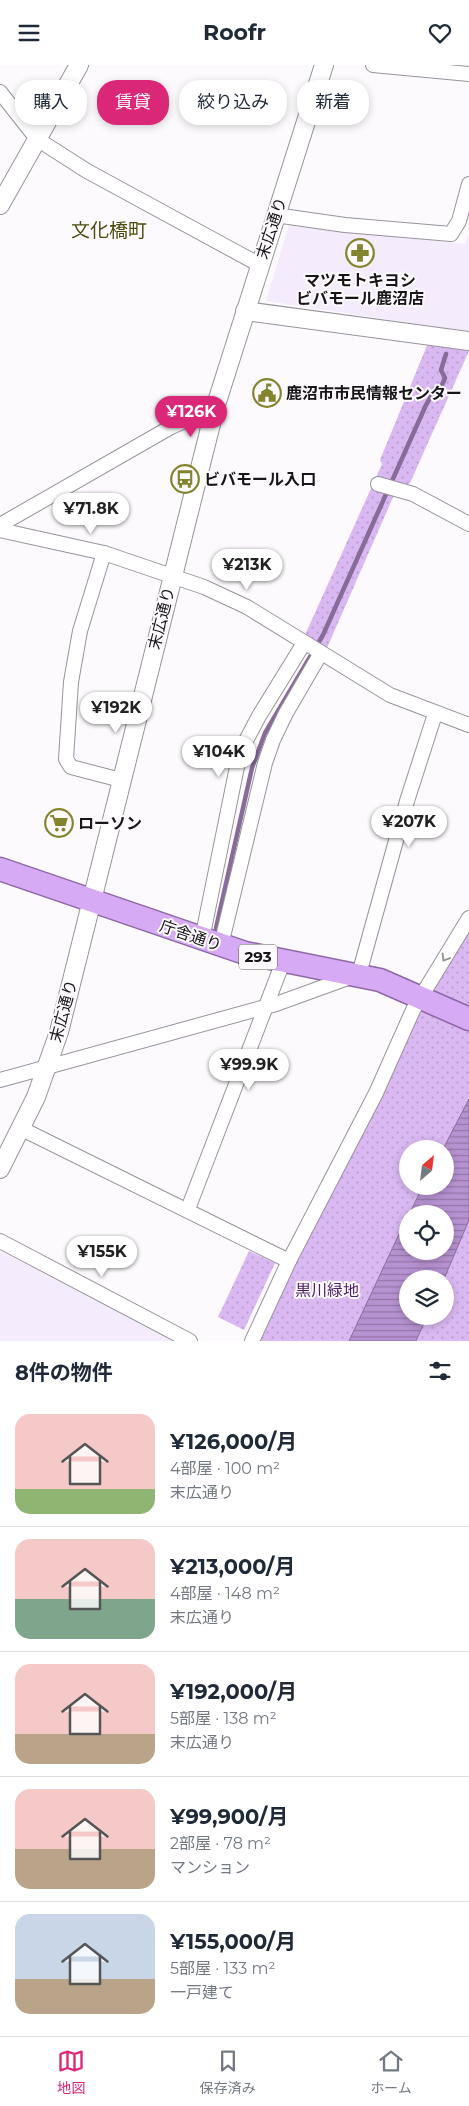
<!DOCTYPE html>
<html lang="ja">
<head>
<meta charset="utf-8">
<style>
	body { margin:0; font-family:Montserrat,"Noto Sans JP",sans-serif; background:#f6f6f7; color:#1f2937; height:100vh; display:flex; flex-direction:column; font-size:19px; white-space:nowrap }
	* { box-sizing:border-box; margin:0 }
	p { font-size:16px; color:#747a83 }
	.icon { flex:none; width:28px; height:28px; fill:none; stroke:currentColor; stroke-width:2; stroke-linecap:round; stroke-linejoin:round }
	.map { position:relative; height:1276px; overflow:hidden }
	.side { display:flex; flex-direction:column; background:#fff; flex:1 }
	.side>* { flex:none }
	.guide { position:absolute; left:15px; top:15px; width:440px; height:45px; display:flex; gap:10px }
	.needle { width:32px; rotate:28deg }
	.controls { position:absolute; left:399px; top:1075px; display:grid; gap:10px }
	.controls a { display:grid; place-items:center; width:55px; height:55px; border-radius:50%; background:#fff; box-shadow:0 2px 8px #0003; font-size:25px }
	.price { position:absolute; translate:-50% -42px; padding:0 11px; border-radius:18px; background:#fff; color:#222; font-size:16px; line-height:32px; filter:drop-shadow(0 1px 2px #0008) }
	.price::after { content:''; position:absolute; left:50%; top:30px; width:15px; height:11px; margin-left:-8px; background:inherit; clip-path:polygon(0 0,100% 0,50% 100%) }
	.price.active { background:#db2777; color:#fff }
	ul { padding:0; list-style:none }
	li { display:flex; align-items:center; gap:15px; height:125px; padding:0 15px }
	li+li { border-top:1px solid #e0e1e3 }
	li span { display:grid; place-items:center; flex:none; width:140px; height:100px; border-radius:15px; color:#555 }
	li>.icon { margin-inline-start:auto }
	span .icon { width:60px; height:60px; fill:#fffc; stroke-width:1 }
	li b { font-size:21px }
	h2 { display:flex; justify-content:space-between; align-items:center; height:60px; padding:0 15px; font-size:21px }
	.pill { padding:0 18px; border-radius:20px; background:#fff; box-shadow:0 2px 8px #0003; font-size:18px; line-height:45px }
	.pill.active { background:#db2777; color:#fff }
	header { display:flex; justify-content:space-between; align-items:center; height:65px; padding:0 15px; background:#fff; font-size:22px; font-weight:700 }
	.tab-bar { display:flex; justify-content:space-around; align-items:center; height:70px; border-top:1px solid #e0e1e3; background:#fff; font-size:14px; color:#747a83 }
	.tab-bar a { display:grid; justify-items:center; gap:2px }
	.tab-bar .active { color:#db2777 }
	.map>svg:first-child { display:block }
</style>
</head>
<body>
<header><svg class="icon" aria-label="menu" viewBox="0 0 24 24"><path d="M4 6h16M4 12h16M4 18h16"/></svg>Roofr<svg class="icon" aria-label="heart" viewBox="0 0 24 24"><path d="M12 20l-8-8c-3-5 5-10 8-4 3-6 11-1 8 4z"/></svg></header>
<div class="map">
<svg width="469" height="1276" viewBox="0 0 469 1276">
	<defs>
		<pattern id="park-dots" width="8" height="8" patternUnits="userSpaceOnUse" patternTransform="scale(1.25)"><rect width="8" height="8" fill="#dab8f2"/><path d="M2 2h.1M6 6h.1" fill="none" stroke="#ba9dcf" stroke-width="1.8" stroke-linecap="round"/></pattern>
		<pattern id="water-rules" width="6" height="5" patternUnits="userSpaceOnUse" patternTransform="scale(1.25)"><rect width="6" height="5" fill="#b792d1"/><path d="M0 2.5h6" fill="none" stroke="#9476a9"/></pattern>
	</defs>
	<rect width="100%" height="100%" fill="#fdfafe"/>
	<g fill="#f4ebfc">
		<path d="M289,160L465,179L469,170V267L266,236Z"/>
		<path d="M0,1186L176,1276H0Z"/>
	</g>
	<g fill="url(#park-dots)">
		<path d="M428,278L469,286L410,418L404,422L398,421L327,583L305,570L382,399L380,395Z"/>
		<path d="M469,861V1034L443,1084H408V1121H423L408,1149L349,1276H258L265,1257L417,949L421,948L433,921Z"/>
		<path d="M469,1155V1276H416L427,1251H445L444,1214Z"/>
		<path d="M249,1186L275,1198L244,1265L218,1252Z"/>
	</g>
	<path fill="url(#water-rules)" stroke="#876c9a" d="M469,1034V1155L444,1214H408V1251H427L416,1276H349L407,1152L408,1186H445V1149H409L423,1121H445V1084H443Z"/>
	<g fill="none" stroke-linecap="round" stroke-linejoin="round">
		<path stroke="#876c9a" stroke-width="4.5" d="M216,863L252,703L265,668L323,570L426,340L433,328L439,327L445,313L441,305L446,289"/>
		<defs>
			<g id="minor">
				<path d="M373,0L469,9"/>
				<path d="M0,27L37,74L87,106L260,200"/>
				<path d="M275,150L345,160L451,169L459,156L469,119"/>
				<path d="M378,419L413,429L469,459"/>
				<path d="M0,460L171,362L215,343"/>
				<path d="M0,465L104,488L204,522L247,542L390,630L469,660"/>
				<path d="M104,488L80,566L71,617L66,694L71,702L121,715"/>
				<path d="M202,874L240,687L259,651L304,578"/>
				<path d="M221,880L265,698L273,675L286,648L321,588"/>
				<path d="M0,1015L276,939L359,909L407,736L435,649"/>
				<path d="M22,1064L289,1196"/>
				<path d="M188,1144L283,897"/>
				<path d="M0,1176L190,1276"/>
				<path d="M252,1276L289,1196L376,1028L413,945L469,853"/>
			</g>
			<g id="tertiary">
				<path d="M0,140L79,0"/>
				<path d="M245,246L469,276"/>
				<path d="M0,1104L36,1032L59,967L215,343L324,0"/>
			</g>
			<path id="trunk" d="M0,804L245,888L380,915L469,954"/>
		</defs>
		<use href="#minor" stroke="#98939c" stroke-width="16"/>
		<use href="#tertiary" stroke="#98939c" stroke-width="20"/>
		<use href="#trunk" stroke="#8d68a5" stroke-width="25"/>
		<use href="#minor" stroke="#fff" stroke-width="14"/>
		<use href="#tertiary" stroke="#fff" stroke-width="18"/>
		<use href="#trunk" stroke="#d6aaf4" stroke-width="22"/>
	</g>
	<defs><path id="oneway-chevron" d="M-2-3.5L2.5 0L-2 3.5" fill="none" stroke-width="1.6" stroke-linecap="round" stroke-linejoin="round" transform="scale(1.25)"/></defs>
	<use stroke="#979697" href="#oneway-chevron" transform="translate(445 893) rotate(121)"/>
	<defs>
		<symbol id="pharmacy-ring" viewBox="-11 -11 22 22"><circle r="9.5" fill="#fdfafe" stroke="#85842e" stroke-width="1.5"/><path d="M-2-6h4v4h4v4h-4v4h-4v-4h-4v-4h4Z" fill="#85842e"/></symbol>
		<symbol id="civic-ring" viewBox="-11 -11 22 22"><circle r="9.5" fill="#fdfafe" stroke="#85842e" stroke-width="1.5"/><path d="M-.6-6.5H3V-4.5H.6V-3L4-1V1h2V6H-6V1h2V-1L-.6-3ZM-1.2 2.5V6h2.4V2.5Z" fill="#85842e"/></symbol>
		<symbol id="bus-ring" viewBox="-11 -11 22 22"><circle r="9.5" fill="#fdfafe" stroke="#85842e" stroke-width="1.5"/><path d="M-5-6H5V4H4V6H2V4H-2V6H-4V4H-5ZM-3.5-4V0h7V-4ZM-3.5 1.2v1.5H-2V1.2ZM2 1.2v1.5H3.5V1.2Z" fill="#85842e"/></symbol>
		<symbol id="supermarket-ring" viewBox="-11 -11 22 22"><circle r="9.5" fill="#fdfafe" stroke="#85842e" stroke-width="1.5"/><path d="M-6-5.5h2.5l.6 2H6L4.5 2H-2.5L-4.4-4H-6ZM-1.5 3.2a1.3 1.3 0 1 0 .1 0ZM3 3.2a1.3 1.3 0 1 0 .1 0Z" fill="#85842e"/></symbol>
	</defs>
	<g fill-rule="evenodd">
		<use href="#pharmacy-ring" x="344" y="172" width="32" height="32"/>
		<use href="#civic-ring" x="251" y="312" width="32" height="32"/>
		<use href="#bus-ring" x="169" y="398" width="32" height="32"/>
		<use href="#supermarket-ring" x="43" y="742" width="32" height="32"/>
	</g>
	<g text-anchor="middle" stroke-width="4" stroke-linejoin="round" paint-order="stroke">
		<rect fill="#fdfafe" stroke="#5c5a5d" stroke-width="1" x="239" y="879.5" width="38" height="25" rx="4"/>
		<g font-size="15" font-weight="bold" fill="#171518">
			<text x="258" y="897">293</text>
		</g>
		<g font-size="16" fill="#171518" stroke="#fdfafe">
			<text transform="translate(271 163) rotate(-72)" y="6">末広通り</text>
			<text transform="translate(161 553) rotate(-76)" y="6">末広通り</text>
			<text transform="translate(191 870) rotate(19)" y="6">庁舎通り</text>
			<text transform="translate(63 946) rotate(-75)" y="6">末広通り</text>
		</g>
		<g font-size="16" font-weight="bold" fill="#171518" stroke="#fdfafe" text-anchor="start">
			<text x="360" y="221" text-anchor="middle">マツモトキヨシ<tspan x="360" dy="18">ビバモール鹿沼店</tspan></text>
			<text x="286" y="334">鹿沼市市民情報センター</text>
			<text x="204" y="420">ビバモール入口</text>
			<text x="78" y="764">ローソン</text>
		</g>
		<g font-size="16" fill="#4e1e69" stroke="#fdfafe">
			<text x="327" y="1231">黒川緑地</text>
		</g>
		<g font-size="19" fill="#4c4c0d" stroke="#fdfafe">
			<text x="109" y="172">文化橋町</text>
		</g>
	</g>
</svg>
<div class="controls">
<a><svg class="needle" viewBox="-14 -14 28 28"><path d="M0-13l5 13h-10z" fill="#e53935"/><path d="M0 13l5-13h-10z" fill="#747a83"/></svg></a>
<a><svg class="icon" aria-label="locate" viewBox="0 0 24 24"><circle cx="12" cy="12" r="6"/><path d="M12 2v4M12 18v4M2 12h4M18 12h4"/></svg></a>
<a><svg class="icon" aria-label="layers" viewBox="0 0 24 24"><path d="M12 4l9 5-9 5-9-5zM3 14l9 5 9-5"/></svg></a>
</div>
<b class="price active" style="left:191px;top:373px">¥126K</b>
<b class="price" style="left:91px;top:470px">¥71.8K</b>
<b class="price" style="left:247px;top:526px">¥213K</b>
<b class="price" style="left:116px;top:669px">¥192K</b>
<b class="price" style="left:219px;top:713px">¥104K</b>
<b class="price" style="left:409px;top:783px">¥207K</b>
<b class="price" style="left:249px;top:1026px">¥99.9K</b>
<b class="price" style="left:102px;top:1213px">¥155K</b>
<div class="guide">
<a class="pill">購入</a>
<a class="pill active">賃貸</a>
<a class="pill">絞り込み</a>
<a class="pill">新着</a>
</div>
</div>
<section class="side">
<h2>8件の物件<svg class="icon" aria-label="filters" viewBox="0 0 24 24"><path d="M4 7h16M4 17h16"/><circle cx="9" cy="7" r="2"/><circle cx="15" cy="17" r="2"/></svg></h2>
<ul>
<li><span style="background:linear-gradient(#f6c9c9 75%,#8fb573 0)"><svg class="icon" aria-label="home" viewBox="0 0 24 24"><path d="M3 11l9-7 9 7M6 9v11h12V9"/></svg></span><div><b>¥126,000/月</b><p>4部屋 · 100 m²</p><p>末広通り</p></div></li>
<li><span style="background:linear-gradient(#f6c9c9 60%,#7fa58c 0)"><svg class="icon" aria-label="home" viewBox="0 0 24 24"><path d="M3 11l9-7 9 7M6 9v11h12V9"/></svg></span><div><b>¥213,000/月</b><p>4部屋 · 148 m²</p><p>末広通り</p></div></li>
<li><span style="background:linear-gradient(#f6c9c9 70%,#b9a48a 0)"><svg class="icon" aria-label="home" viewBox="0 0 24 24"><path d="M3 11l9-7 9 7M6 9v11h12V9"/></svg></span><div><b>¥192,000/月</b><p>5部屋 · 138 m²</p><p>末広通り</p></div></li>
<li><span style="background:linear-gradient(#f6c9c9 60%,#b9a48a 0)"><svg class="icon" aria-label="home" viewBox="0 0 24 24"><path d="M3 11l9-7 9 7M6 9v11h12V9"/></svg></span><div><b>¥99,900/月</b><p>2部屋 · 78 m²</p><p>マンション</p></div></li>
<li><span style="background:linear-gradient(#c9d6e8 65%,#b9a48a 0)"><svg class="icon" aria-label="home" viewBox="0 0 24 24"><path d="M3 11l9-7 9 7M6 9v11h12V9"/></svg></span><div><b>¥155,000/月</b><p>5部屋 · 133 m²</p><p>一戸建て</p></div></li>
</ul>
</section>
<nav class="tab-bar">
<a class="active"><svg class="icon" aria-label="map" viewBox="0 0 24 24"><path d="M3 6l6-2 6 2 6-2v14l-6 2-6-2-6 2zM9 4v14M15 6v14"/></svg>地図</a>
<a><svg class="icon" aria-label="saved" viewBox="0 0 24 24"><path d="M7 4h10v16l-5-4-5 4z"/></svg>保存済み</a>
<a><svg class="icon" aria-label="home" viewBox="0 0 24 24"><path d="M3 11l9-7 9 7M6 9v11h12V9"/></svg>ホーム</a>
</nav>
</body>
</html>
